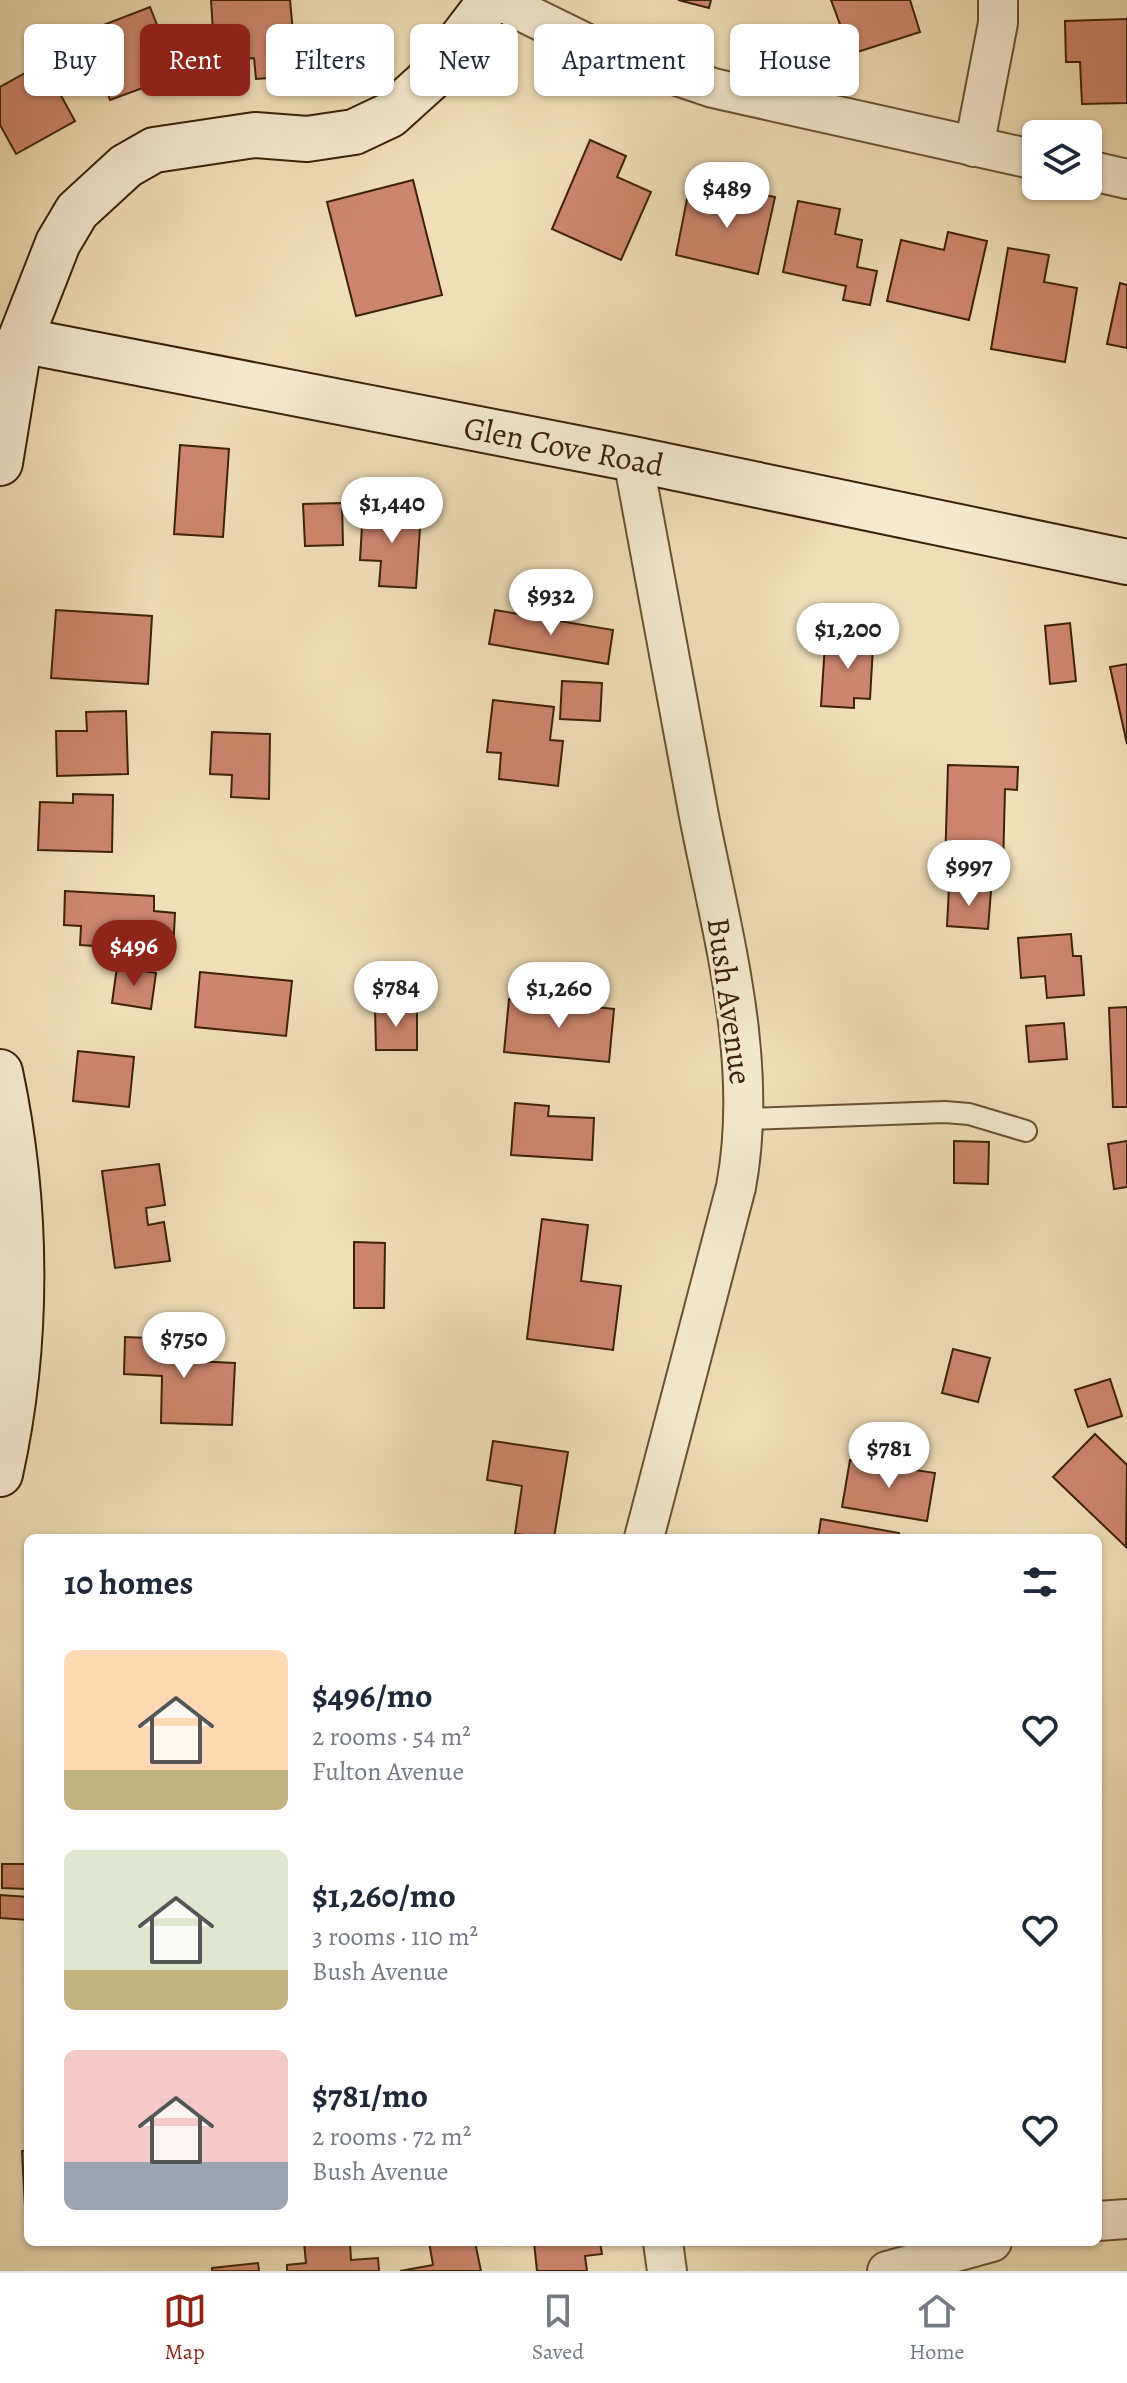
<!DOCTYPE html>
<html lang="en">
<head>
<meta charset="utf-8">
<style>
	body { margin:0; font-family:Alegreya,serif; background:#f2f2f3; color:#1f2937; height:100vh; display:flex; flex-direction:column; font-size:30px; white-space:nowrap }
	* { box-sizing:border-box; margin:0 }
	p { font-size:26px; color:#747a83 }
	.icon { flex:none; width:44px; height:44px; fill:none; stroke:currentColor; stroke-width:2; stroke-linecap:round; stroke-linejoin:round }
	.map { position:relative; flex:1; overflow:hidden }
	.sheet { position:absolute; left:24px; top:1534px; width:1078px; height:712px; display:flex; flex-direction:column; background:#fff; border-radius:12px; box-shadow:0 2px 6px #0004 }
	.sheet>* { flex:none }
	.guide { position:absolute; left:24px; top:24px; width:1080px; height:72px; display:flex; gap:16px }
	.buttons { position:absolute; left:1022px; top:120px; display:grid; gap:16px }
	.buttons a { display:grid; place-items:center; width:80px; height:80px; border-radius:12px; background:#fff; box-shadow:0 2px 6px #0004; font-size:40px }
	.price { position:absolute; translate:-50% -68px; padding:0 18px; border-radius:28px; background:#fff; color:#222; font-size:26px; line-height:52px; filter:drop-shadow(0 2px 4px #0008) }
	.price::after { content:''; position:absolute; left:50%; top:48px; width:24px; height:18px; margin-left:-12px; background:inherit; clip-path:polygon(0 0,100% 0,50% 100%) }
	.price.active { background:#8f2418; color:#fff }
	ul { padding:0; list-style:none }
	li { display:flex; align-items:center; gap:24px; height:200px; padding:0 40px }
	li span { display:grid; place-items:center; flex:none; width:224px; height:160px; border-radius:12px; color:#555 }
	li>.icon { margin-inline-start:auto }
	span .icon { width:96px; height:96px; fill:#fffc; stroke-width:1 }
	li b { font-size:34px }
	h2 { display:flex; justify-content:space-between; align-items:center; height:96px; padding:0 40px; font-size:34px }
	.chip { padding:0 28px; border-radius:12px; background:#fff; box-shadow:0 2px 6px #0004; font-size:28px; line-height:72px }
	.chip.active { background:#8f2418; color:#fff }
	.tabs { display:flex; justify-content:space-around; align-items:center; height:112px; border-top:2px solid #e0e1e3; background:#fff; font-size:22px; color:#747a83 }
	.tabs a { display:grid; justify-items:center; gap:4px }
	.tabs .active { color:#8f2418 }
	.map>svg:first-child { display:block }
</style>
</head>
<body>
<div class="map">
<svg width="1127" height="2271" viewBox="0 0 1127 2271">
	<rect width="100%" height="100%" fill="#f0deb7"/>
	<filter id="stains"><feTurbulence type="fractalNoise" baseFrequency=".0025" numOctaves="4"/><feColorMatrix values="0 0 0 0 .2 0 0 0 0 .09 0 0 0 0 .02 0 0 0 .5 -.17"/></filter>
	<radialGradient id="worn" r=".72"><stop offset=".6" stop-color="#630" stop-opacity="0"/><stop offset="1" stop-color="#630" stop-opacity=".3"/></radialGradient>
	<g fill="#cd866e" stroke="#3d2206" stroke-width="2">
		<path d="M211,0H290L297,76L256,79L254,58L215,62Z"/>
		<path d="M678,0H711L709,8Z"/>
		<path d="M831,0H910L920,32L851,54Z"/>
		<path d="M150,7L168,53L143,62L151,85L110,100L85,32Z"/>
		<path d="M1127,19V103L1082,104L1080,62H1066L1065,21Z"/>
		<path d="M43,63L75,121L16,154L0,125V87Z"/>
		<path d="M590,140L626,156L617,177L651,192L621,260L552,229Z"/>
		<path d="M413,180L442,295L356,316L327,202Z"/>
		<path d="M733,188L775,197L758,274L676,255L688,194L730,203Z"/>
		<path d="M798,201L840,209L835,234L862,240L857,267L877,271L870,305L843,300L846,286L783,272Z"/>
		<path d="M948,232L987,241L969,320L887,301L901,240L944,250Z"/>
		<path d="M1008,248L1049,255L1044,282L1077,288L1065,362L991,349Z"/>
		<path d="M1120,283L1127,285V348L1107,344Z"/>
		<path d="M180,445L229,449L223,537L174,534Z"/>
		<path d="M342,503L343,545L305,546L303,504Z"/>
		<path d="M363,509L421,513L416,588L379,586L381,561L360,560Z"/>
		<path d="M56,610L152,616L148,684L51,678Z"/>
		<path d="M495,610L613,630L608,664L489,644Z"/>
		<path d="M1070,623L1076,681L1050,684L1045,626Z"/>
		<path d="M857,628L874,629L870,699L854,698V708L821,706L825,644L856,646Z"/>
		<path d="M1127,664V744L1110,667Z"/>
		<path d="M562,681L602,683L600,721L560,719Z"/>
		<path d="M493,700L554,707L550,740L563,741L558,786L499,779L501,753L487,752Z"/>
		<path d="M126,711L128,774L57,776L56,731H87L86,712Z"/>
		<path d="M212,732L270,734L269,799L231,797L232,775L210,774Z"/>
		<path d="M948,765L1018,767L1017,790L1005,789L1003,867L945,865Z"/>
		<path d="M73,794L113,795L112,852L38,850L40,802L73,803Z"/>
		<path d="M949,888L991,891L988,929L947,926Z"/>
		<path d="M65,891L154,896V911L175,913L173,951L80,945L81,926L64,925Z"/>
		<path d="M1071,934L1073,956H1081L1084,995L1047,998L1045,976L1021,978L1018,938Z"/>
		<path d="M117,967L156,973L151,1009L112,1003Z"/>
		<path d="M200,972L292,981L286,1036L195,1027Z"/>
		<path d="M509,999L614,1009L609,1062L504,1052Z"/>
		<path d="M1127,1007V1107H1113L1109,1008Z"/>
		<path d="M375,1008H417V1050H376Z"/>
		<path d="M1064,1023L1067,1059L1029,1062L1026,1026Z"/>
		<path d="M78,1051L134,1057L129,1107L73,1101Z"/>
		<path d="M515,1103L549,1106L548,1116L594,1118L592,1160L511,1155Z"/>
		<path d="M954,1141L989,1142L988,1184L954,1183Z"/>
		<path d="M1127,1141V1187L1114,1189L1108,1144Z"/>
		<path d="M159,1164L165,1205L146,1208L148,1225L164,1222L170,1261L115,1268L102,1171Z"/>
		<path d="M542,1219L588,1225L581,1281L621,1286L613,1350L527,1339Z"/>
		<path d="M354,1242L385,1243L384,1308H354Z"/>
		<path d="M125,1337L196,1340L194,1361L235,1363L232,1425L161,1423L162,1376L124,1374Z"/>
		<path d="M953,1349L990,1358L978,1402L942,1393Z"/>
		<path d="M1110,1379L1122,1416L1088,1427L1075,1390Z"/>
		<path d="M1095,1434L1127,1465L1126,1547L1053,1477Z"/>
		<path d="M493,1441L568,1452L554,1538L515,1534L522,1486L487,1480Z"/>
		<path d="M850,1460L935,1473L927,1521L842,1507Z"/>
		<path d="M821,1519L899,1533L898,1538H818Z"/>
		<path d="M2,1864H28V1889L2,1888Z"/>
		<path d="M0,1895L28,1897V1920L0,1918Z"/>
		<path d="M28,2150V2208H25L22,2151Z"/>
		<path d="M304,2242H350L351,2260L378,2258L379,2271H287V2265L306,2263Z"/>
		<path d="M429,2242H475L481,2271H400L433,2265Z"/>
		<path d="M534,2242H600L602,2254L585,2256L587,2271H537Z"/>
		<path d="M258,2263L259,2271H212V2268Z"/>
	</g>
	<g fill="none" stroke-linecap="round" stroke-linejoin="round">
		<defs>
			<path id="lane" d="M745,1119L945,1112L969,1114L1026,1131"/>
			<g id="street">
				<path d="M498,0L598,49L713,88L1036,160"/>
				<path d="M974,147L998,23V0"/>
				<path d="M1088,170L1127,179"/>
				<path d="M633,459C654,578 676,697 699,816C723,938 759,1063 736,1187L644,1538"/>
				<path d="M1098,2221L1127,2219"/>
				<path d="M663,2242L667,2271"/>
				<path d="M887,2271L992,2242"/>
			</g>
			<g id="secondary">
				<path d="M20,340L633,459L1127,562"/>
				<path d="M0,463L20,340L58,243L77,211L126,166L154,150L255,135L307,139L354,132L390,115L432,77L491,0"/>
				<path d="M0,1072C28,1204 29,1343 0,1474"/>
			</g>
		</defs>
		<use href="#lane" stroke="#6a5132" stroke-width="24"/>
		<use href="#street" stroke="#6a5132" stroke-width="42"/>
		<use href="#secondary" stroke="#3d2206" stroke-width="48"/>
		<use href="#lane" stroke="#f5ead0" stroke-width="20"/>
		<use href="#street" stroke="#f5ead0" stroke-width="38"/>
		<use href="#secondary" stroke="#f5ead0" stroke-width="44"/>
	</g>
	<g text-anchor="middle" stroke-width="7" stroke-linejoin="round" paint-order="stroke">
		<g font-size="32" fill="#3d2206" stroke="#f5ead0">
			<text transform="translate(564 446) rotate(11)" y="11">Glen Cove Road</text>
			<text transform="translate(730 1001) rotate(82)" y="11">Bush Avenue</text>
		</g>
	</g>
	<rect width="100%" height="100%" filter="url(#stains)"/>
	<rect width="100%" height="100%" fill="url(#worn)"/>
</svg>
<div class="buttons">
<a><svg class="icon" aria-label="layers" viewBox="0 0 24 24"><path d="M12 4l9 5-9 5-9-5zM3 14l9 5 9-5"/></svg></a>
</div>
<b class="price" style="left:727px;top:230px">$489</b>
<b class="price" style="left:392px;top:545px">$1,440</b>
<b class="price" style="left:551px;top:637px">$932</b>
<b class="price" style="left:848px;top:671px">$1,200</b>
<b class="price" style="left:969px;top:908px">$997</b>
<b class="price active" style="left:134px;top:988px">$496</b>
<b class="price" style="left:396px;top:1029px">$784</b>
<b class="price" style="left:559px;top:1030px">$1,260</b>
<b class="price" style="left:184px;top:1380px">$750</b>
<b class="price" style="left:889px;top:1490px">$781</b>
<div class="guide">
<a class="chip">Buy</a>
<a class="chip active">Rent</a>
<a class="chip">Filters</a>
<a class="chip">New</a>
<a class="chip">Apartment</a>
<a class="chip">House</a>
</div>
<section class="sheet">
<h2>10 homes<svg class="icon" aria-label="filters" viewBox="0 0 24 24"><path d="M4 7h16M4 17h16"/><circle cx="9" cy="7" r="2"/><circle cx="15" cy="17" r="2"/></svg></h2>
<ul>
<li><span style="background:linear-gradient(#ffd9b3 75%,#c2b280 0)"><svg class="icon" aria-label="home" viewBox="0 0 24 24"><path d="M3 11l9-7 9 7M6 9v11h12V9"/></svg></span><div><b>$496/mo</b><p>2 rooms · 54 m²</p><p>Fulton Avenue</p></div><svg class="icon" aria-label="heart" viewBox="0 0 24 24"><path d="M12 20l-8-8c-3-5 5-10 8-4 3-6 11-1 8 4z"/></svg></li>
<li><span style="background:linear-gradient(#dfe7d0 75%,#c2b280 0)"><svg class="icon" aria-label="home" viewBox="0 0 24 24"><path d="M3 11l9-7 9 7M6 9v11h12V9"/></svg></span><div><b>$1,260/mo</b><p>3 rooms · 110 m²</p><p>Bush Avenue</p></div><svg class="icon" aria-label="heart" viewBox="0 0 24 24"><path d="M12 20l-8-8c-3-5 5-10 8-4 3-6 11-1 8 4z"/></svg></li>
<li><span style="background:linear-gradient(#f6c9c9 70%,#9aa5b1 0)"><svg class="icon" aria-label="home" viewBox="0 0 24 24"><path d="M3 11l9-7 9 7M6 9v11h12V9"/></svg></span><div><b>$781/mo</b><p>2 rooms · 72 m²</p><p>Bush Avenue</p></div><svg class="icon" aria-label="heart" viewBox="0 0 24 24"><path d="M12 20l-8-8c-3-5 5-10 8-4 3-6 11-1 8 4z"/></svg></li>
</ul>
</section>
</div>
<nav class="tabs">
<a class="active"><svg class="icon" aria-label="map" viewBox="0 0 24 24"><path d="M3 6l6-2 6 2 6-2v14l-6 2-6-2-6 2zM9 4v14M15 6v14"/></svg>Map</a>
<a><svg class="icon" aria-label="saved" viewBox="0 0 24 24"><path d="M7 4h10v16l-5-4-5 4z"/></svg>Saved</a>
<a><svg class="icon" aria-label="home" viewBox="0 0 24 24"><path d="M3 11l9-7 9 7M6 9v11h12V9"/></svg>Home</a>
</nav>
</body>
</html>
